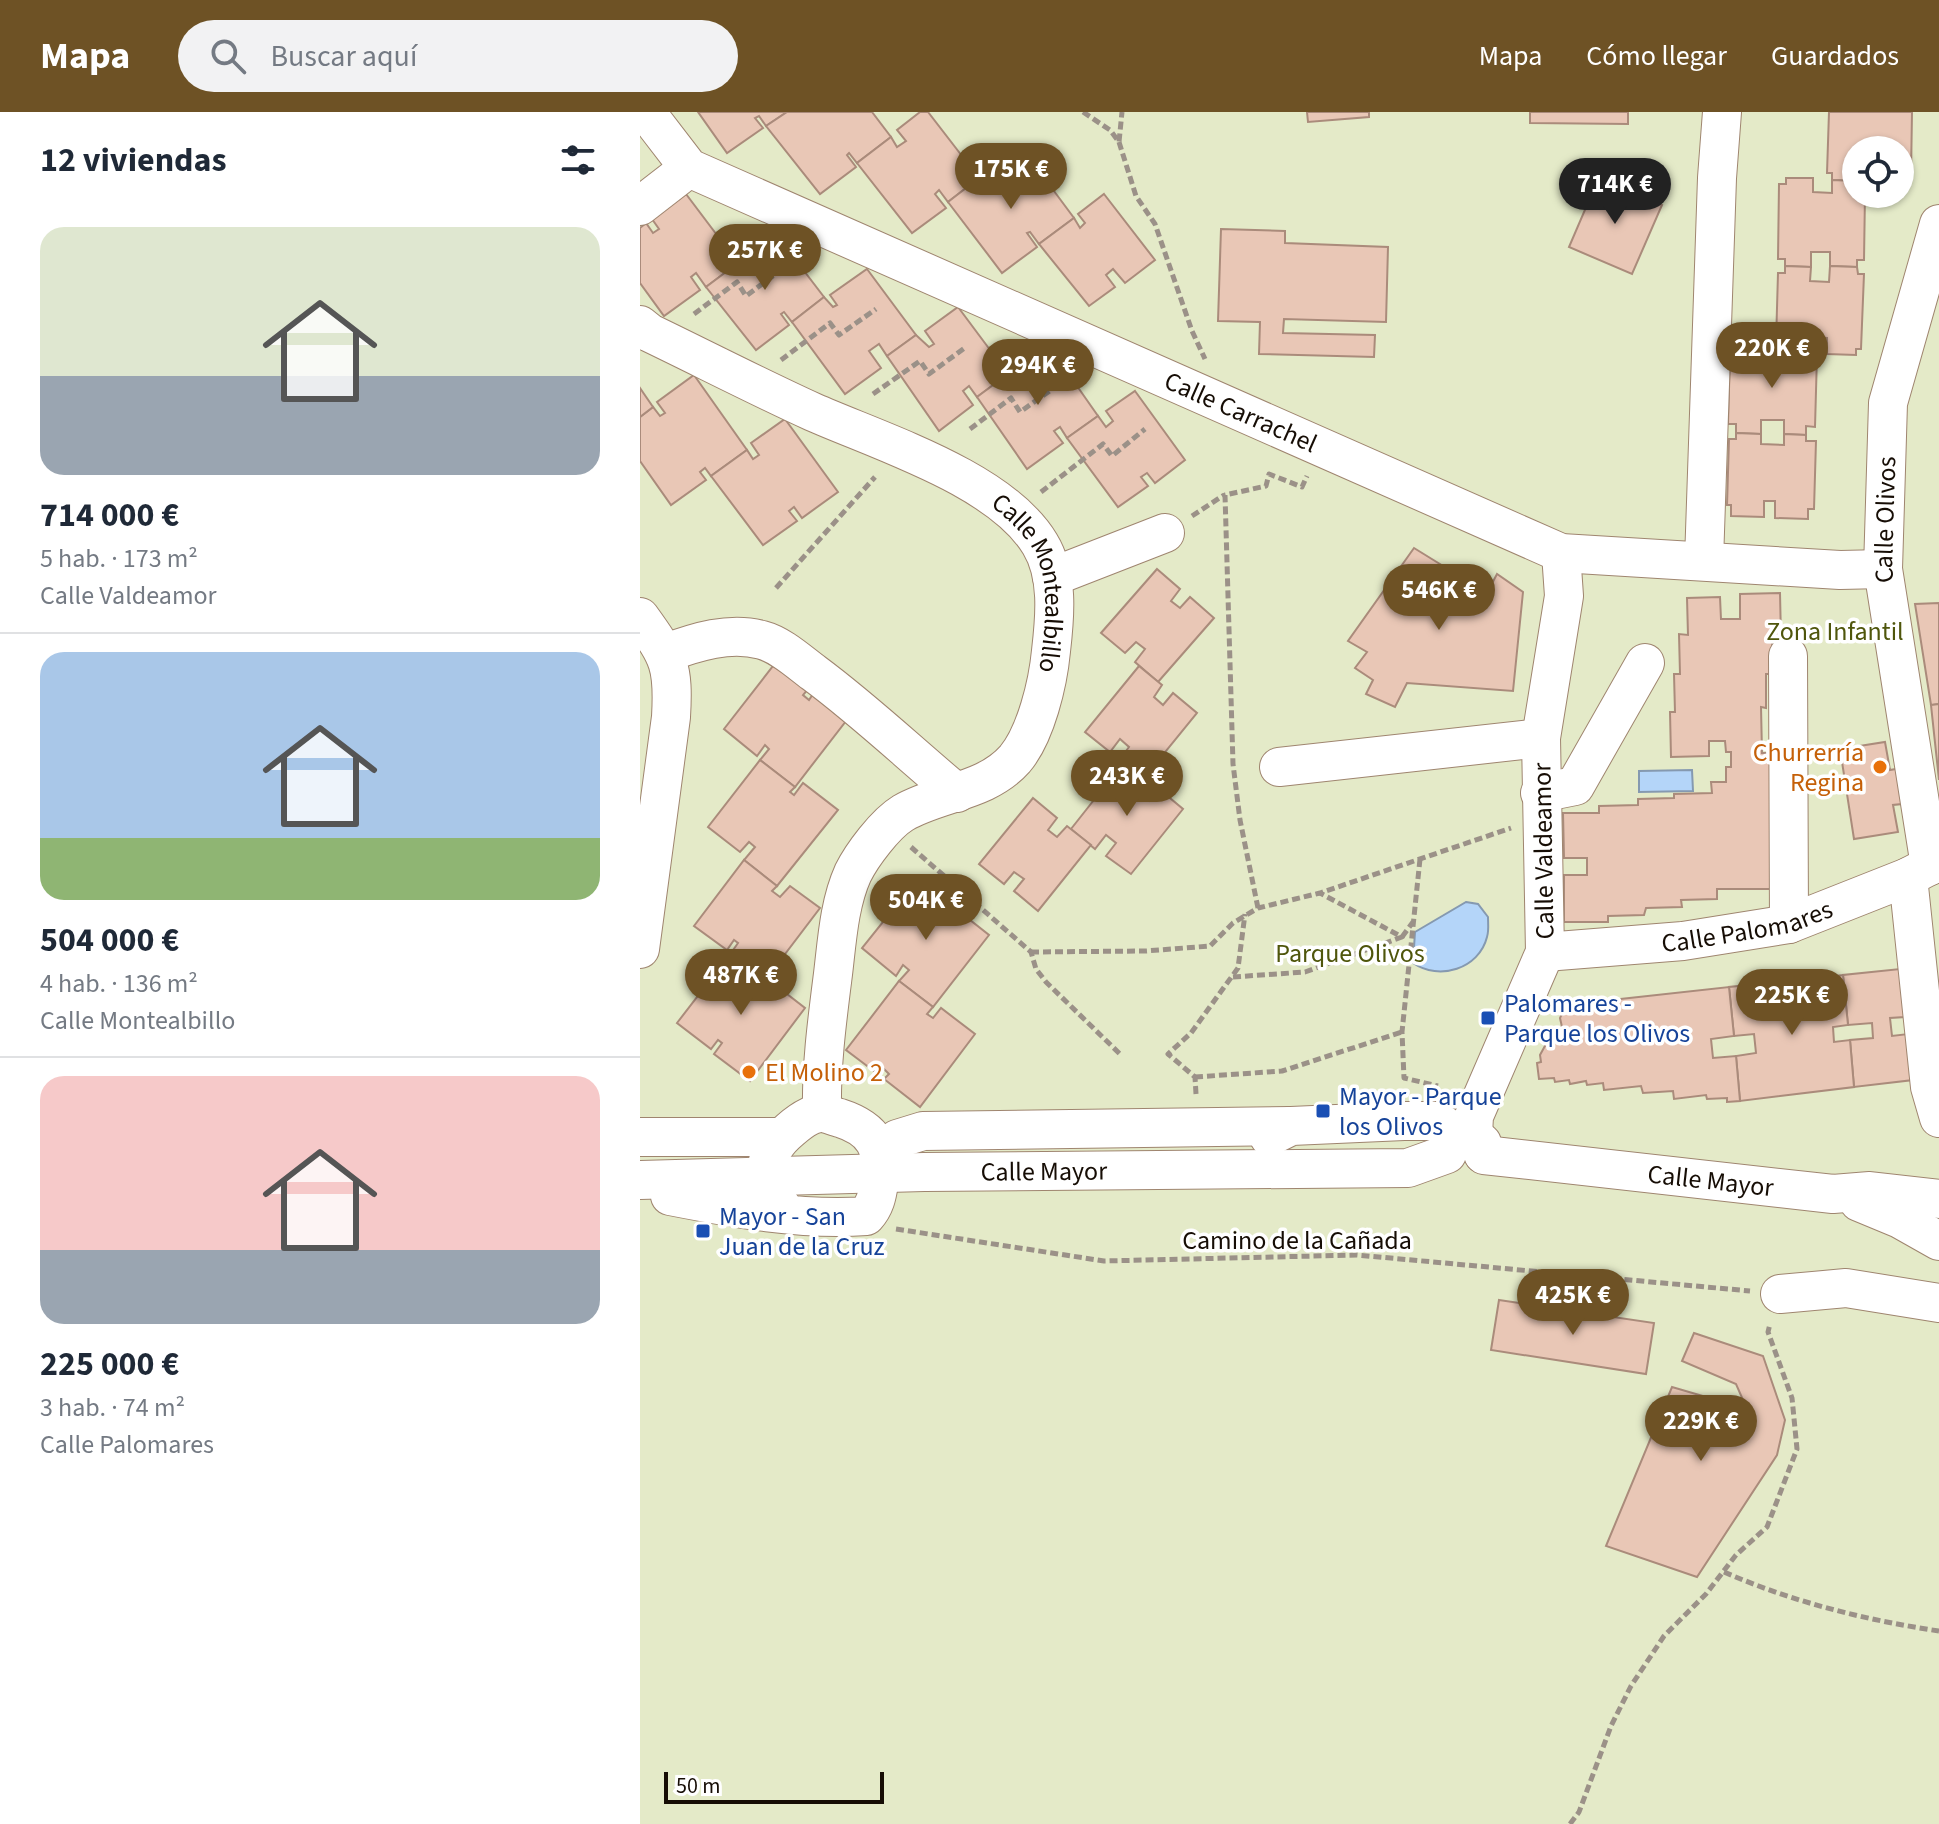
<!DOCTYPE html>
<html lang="es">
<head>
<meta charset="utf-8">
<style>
	body { margin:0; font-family:"Source Sans 3",sans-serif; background:#f2f2f3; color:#1f2937; height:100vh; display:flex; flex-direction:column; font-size:30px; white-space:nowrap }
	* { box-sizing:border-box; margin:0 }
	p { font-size:26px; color:#747a83 }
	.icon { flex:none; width:44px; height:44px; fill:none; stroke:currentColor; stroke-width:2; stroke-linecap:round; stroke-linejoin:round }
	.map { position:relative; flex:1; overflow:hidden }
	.side { display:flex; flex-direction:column; background:#fff; width:640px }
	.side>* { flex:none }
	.tools { position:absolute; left:1202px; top:24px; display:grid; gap:16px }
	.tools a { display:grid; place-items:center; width:72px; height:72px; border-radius:50%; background:#fff; box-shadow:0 2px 6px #0004; font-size:40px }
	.scale { position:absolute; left:24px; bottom:20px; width:220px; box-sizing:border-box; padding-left:8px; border:4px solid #160d05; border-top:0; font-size:22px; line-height:28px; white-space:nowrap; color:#160d05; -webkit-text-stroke:6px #fff; paint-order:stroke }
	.price { position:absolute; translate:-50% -68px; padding:0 18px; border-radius:28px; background:#6e5225; color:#fff; font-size:26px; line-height:52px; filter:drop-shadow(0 2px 4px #0008) }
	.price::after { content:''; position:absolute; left:50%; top:48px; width:24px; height:18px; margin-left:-12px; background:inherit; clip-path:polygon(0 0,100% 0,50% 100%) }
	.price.on { background:#222; color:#fff }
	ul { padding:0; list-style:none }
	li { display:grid; align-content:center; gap:16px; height:424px; padding:0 40px }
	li+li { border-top:2px solid #e0e1e3 }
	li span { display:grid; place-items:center; height:248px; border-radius:24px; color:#555 }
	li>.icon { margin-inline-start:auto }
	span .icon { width:144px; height:144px; fill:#fffc; stroke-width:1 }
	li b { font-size:34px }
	h2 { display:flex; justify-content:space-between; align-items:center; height:96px; padding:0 40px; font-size:34px }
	header { display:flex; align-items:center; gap:48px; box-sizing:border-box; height:112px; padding:0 40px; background:#6e5225; color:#fff }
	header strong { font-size:38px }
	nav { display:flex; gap:44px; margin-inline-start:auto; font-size:28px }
	.search { width:560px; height:72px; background:#f2f2f3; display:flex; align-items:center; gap:20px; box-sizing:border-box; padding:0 28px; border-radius:44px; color:#747a83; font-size:30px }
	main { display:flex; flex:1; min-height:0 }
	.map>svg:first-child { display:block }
</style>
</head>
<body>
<header>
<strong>Mapa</strong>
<div class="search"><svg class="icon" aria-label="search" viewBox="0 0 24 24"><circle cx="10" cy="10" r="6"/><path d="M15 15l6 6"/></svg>Buscar aquí</div>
<nav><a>Mapa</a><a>Cómo llegar</a><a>Guardados</a></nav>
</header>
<main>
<section class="side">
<h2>12 viviendas<svg class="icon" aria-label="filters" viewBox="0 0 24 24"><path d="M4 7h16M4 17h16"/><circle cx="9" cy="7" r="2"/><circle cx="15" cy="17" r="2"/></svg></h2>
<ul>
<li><span style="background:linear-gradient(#dfe7d0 60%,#9aa5b1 0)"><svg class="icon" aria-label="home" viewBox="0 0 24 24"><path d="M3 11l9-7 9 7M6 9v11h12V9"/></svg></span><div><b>714 000 €</b><p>5 hab. · 173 m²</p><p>Calle Valdeamor</p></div></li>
<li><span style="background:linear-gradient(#a9c7e8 75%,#8fb573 0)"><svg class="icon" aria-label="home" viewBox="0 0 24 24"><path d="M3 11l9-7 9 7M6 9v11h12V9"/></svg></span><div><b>504 000 €</b><p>4 hab. · 136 m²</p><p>Calle Montealbillo</p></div></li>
<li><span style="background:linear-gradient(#f6c9c9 70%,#9aa5b1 0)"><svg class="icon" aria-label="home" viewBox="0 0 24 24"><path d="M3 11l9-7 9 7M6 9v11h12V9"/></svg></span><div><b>225 000 €</b><p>3 hab. · 74 m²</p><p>Calle Palomares</p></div></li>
</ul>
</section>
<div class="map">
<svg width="1299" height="1712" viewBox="0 0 1299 1712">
	<rect width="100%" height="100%" fill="#fff3ea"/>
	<path fill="#e4eac8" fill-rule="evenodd" d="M0,0H1299V1712H0ZM1216,38H1260V82H1216Z"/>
	<g fill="#b4d5f9" stroke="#8599b0" stroke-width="2">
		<path d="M1052,658L1053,679L999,680V659Z"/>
		<path d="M826,790L838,792L848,805C848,811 849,819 847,825C839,857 799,869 773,851L775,820Z"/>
	</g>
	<g fill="#e9c7b6" stroke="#aa8b7b" stroke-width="2">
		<path d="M58,0H147L126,14L119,4L115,6L123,16L87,41Z"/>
		<path d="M147,0H232L251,25L217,51L209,41L207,43L216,55L180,82L126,14Z"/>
		<path d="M280,0H288L339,66L308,90L299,78L295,82L306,96L272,121L217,51L251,25L257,35L266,29L257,18Z"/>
		<path d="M667,0H729V5L668,10Z"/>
		<path d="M890,0H988V12L890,11Z"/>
		<path d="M1189,0H1272L1271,64L1265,63V72H1260V38H1216V69L1192,68V61H1187Z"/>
		<path d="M382,36L434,106L399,132L390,120L387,121L397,135L362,161L308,90L339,66L348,77L356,70L349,61Z"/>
		<path d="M959,65L1022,93L992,162L929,135Z"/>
		<path d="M1146,66H1173V80L1192,81V68L1216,69V82H1225L1224,148H1217V155L1190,154V140H1171V155L1145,154V147H1138L1139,72H1146Z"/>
		<path d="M46,82L98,151L66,175L56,161L51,165L60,178L24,204L0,171V116L6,111L13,121L19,117L12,107Z"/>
		<path d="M464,82L515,148L485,171L473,157L466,163L475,175L449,194L399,132L434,106L440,116L445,111L438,102Z"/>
		<path d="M581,117L645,119V131L748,135L746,210L644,207L643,221L735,223L734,245L619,242L620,210L578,209Z"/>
		<path d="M135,121L184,185L152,210L144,200L141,202L149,213L116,238L66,175L98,151L102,158L110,153L104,145Z"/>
		<path d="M1145,154L1171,155L1170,169L1189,170L1190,154L1217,155L1218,162H1224L1221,237H1216V243L1187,242V226L1171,225V238L1141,237V231H1136L1138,161H1145Z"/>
		<path d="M227,157L276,223L247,244L239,232L229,239L241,256L205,282L152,210L184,185L193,195L197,193L190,183Z"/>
		<path d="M318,195L368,262L337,285L329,274L323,279L333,293L299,319L247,244L276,223L289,235L294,232L285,219Z"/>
		<path d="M1096,233L1124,234V248H1141V237L1171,238V243H1177L1175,315L1166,314V323L1144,322V308H1121V322L1096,321V312H1088L1090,242H1095Z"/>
		<path d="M409,234L458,304L427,326L420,315L414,319L423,331L387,357L337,285L368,262L378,272L385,267L378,256Z"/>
		<path d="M54,263L107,338L71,364L65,356L60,360L66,368L31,393L0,349V305L13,295L20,304L25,301L17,290Z"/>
		<path d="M0,276L13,295L0,305Z"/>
		<path d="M495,279L545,348L515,371L507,361L501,365L508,374L478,395L427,326L458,304L466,315L473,309L466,299Z"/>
		<path d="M145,307L198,380L162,406L154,395L149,399L157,409L123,433L71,364L107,338L113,347L119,343L111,331Z"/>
		<path d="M1096,321L1121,322V332L1144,333V322L1166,323V329H1176L1174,397H1168V407L1135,406V389H1124V405L1091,404V393H1087L1089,327H1096Z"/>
		<path d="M774,436L847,481L857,462L883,480L873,579L767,571L755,595L726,582L733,568L715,556L727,540L708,529Z"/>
		<path d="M517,457L540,477L531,489L540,496L550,485L574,506L518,570L495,550L505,537L496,530L485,541L461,521Z"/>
		<path d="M1140,481L1141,526H1132L1133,562H1126V596L1121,595L1122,641H1131L1139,777H1077V787L1041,788L1042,795L1006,796L1004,803L968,804V810H924V763H947V746H924L923,701H959V694L998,693V687L1034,686V682L1072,681L1071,670H1086V655H1091V640H1086L1085,629H1069V644L1031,645L1030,600H1035L1034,562H1040L1039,522L1048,523L1047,486L1080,485L1081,507H1100V482Z"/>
		<path d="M1299,491V592L1291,593L1275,492Z"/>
		<path d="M140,545L173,571L163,583L169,588L179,573L213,600L155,675L120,648L129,637L125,633L117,644L84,617Z"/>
		<path d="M499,554L522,573L514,585L523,593L533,581L557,601L504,666L480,647L489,635L480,627L470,640L445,620Z"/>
		<path d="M1299,592V668L1291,593Z"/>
		<path d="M1245,630L1250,658L1256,657L1262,692L1253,693L1258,720L1214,727L1200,637Z"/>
		<path d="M120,648L155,675L150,680L154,683L163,671L198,698L137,774L104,748L115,735L109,730L100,740L68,715Z"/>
		<path d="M484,650L509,670L499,682L509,689L519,677L543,697L491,762L466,744L476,731L466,723L455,737L431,717Z"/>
		<path d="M393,686L417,706L408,718L417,725L427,714L451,733L398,799L374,779L384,767L374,760L364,772L339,752Z"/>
		<path d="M104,748L137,774L132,779L140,785L150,774L180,796L126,867L91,841L98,831L94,828L87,838L54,814Z"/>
		<path d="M279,765L313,793L304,805L307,808L316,797L349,823L293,895L259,869L269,858L263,853L256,864L222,836Z"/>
		<path d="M91,841L126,867L117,877L126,883L134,872L165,896L110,969L74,942L82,931L78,928L71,937L37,911Z"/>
		<path d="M1260,857L1265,905L1250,906L1252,924L1268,922L1273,968L1214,975L1210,928L1233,926L1232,911L1208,913L1203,863Z"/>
		<path d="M1203,863L1208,913L1193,915L1194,930L1210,928L1214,975L1100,989L1096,944L1116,941L1114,922L1094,924L1089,875Z"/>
		<path d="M259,869L293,895L287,902L293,906L301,896L335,922L280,995L244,967L249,962L244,957L239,963L206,938Z"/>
		<path d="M1089,875L1094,924L1071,927L1073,946L1096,944L1100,989L1087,990V986L1067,987L1066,983L1034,987L1033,979L1003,981L1001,974L964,978L963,971L947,973L946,969L930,972L929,968L915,970L914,966L899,967L897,951L901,950L900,943L906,932H912V924L916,916L922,915L920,906L926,893Z"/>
		<path d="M859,1188L1014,1211L1006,1262L851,1238Z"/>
		<path d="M1054,1221L1123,1244L1145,1308L1137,1343L1057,1465L966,1434L1032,1275L1107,1297L1096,1272L1042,1249Z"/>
	</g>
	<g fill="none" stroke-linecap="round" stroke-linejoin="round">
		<defs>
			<g id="minor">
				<path id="s1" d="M6,0L49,56L921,441L1200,458L1243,457"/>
				<path d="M0,94L49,56"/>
				<path id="s2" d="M0,213L10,221C64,247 118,275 173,300C241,330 361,367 400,432C419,463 415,505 411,539C408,571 396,622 375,647C346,680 299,680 263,701C245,712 222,743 213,761C199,792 197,829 193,862C187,909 181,954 182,1001"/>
				<path d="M1064,449L1077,66L1082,0"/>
				<path d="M412,465L525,421"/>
				<path d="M0,505C29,545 34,554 31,605L0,837"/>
				<path d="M26,541C56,530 90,519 122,528C141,533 159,550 174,561C224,598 269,641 317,681"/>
				<path d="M1148,544L1149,812"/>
				<path d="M639,655L901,626"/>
				<path d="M900,681L935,674L1005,551"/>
				<path id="s3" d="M1290,754L1243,457L1248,291L1299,112"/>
				<path d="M1268,765L1290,975L1299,1006"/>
				<path id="s4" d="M905,840L1043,829L1149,812L1268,765L1299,749"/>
				<path d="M833,1023L834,1004L905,840L901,626L924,484L921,441"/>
				<path d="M0,1025H141"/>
				<path d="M629,1025L651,1014L764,1009H798L818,1023H833L842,1031L843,1042"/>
				<path d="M241,1040L257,1027L283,1019L651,1014"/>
				<path id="s5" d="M844,1043L1193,1082L1230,1079L1299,1087"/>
				<path id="s6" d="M0,1068L284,1060L768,1056L807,1042"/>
				<path d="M30,1084C91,1096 164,1109 226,1104C235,1094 237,1084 239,1071C245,1036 234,1017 200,1006C195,1005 187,1001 182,1001C171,1001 158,1011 150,1018C119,1044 120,1072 147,1101"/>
				<path d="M1219,1090L1260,1107L1299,1129"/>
				<path d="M1140,1182L1206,1176L1299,1191"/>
			</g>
		</defs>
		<use href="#minor" stroke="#9f856f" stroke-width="40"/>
		<g stroke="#9b9188" stroke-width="5" stroke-dasharray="8 4" stroke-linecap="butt">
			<path d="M443,0L470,18L479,30L482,0"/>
			<path d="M479,30L496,84L515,112L552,219L565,247"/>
			<path d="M54,202L97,170L106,184L145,155"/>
			<path d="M141,248L190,211L199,223L236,197"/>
			<path d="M233,282L280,249L289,262L326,235"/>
			<path d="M330,317L371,286L380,300L418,273"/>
			<path d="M401,380L463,332L472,344L505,317"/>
			<path d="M552,404L584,383"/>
			<path d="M136,476L235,365"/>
			<path d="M271,735L391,840L396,857L406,870L480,942"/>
			<path d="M780,747L762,920L764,966L798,974"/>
			<path d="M618,796L600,708L593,652L585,383L626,374L629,362L662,375L667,364"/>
			<path d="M762,825L773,810"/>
			<path d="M391,840L506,839L570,834L593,811L618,796L680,781L871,716"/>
			<path d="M593,865L665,860L762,825L680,781"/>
			<path d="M555,965L642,959L762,920"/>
			<path d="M556,982L555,965L528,942L551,921L598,856L605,802"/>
			<path d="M256,1117L464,1149L717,1143L1110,1179"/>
			<path d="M1084,1460C1153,1490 1225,1508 1299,1519"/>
			<path d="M930,1712L939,1700L971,1614L991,1574L1024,1524L1066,1482L1096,1443L1127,1415L1157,1337L1152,1286L1128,1220L1130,1212"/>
		</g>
		<use href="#minor" stroke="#fff" stroke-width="38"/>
	</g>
	<g fill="#e8710a" stroke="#fff" stroke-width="3">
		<circle cx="1240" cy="655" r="8"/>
		<circle cx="109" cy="960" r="8"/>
	</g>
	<g fill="#1a4fb4" stroke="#fff" stroke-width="3">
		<rect x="840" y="898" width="16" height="16" rx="4"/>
		<rect x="675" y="991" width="16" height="16" rx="4"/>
		<rect x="55" y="1111" width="16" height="16" rx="4"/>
	</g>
	<g text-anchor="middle" stroke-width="7" stroke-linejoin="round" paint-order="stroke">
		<g font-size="26" fill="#160d05" stroke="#fff">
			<text dy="9" stroke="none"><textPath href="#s1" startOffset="674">Calle Carrachel</textPath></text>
			<text dy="9" stroke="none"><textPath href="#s3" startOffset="350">Calle Olivos</textPath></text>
			<text dy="9" stroke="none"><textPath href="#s2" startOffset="494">Calle Montealbillo</textPath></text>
			<text transform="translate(903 739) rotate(-91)" y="9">Calle Valdeamor</text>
			<text dy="9" stroke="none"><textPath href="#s4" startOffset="204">Calle Palomares</textPath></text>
			<text dy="9" stroke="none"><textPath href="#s6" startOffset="404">Calle Mayor</textPath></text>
			<text dy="9" stroke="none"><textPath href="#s5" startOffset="228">Calle Mayor</textPath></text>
			<text x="657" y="1137">Camino de la Cañada</text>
		</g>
		<g font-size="26" fill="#4f560c" stroke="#fff">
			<text x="1195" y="528">Zona Infantil</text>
			<text x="710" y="850">Parque Olivos</text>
		</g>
		<g font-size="26" fill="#c56008" stroke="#fff" text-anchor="end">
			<text x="1224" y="649">Churrerría<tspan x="1224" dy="30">Regina</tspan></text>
			<text x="125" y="969" text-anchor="start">El Molino 2</text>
		</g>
		<g font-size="26" fill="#164399" stroke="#fff" text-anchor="start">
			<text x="864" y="900">Palomares -<tspan x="864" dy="30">Parque los Olivos</tspan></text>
			<text x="699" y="993">Mayor - Parque<tspan x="699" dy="30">los Olivos</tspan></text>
			<text x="79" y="1113">Mayor - San<tspan x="79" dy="30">Juan de la Cruz</tspan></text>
		</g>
	</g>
</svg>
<div class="tools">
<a><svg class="icon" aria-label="locate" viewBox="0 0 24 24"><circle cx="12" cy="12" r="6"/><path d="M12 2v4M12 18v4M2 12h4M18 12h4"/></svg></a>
</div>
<div class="scale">50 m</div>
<b class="price" style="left:371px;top:99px">175K €</b>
<b class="price on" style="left:975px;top:114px">714K €</b>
<b class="price" style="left:125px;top:180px">257K €</b>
<b class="price" style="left:1132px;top:278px">220K €</b>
<b class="price" style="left:398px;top:295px">294K €</b>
<b class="price" style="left:799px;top:520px">546K €</b>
<b class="price" style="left:487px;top:706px">243K €</b>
<b class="price" style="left:286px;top:830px">504K €</b>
<b class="price" style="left:101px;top:905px">487K €</b>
<b class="price" style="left:1152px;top:925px">225K €</b>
<b class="price" style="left:933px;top:1225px">425K €</b>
<b class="price" style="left:1061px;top:1351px">229K €</b>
</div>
</main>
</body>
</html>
